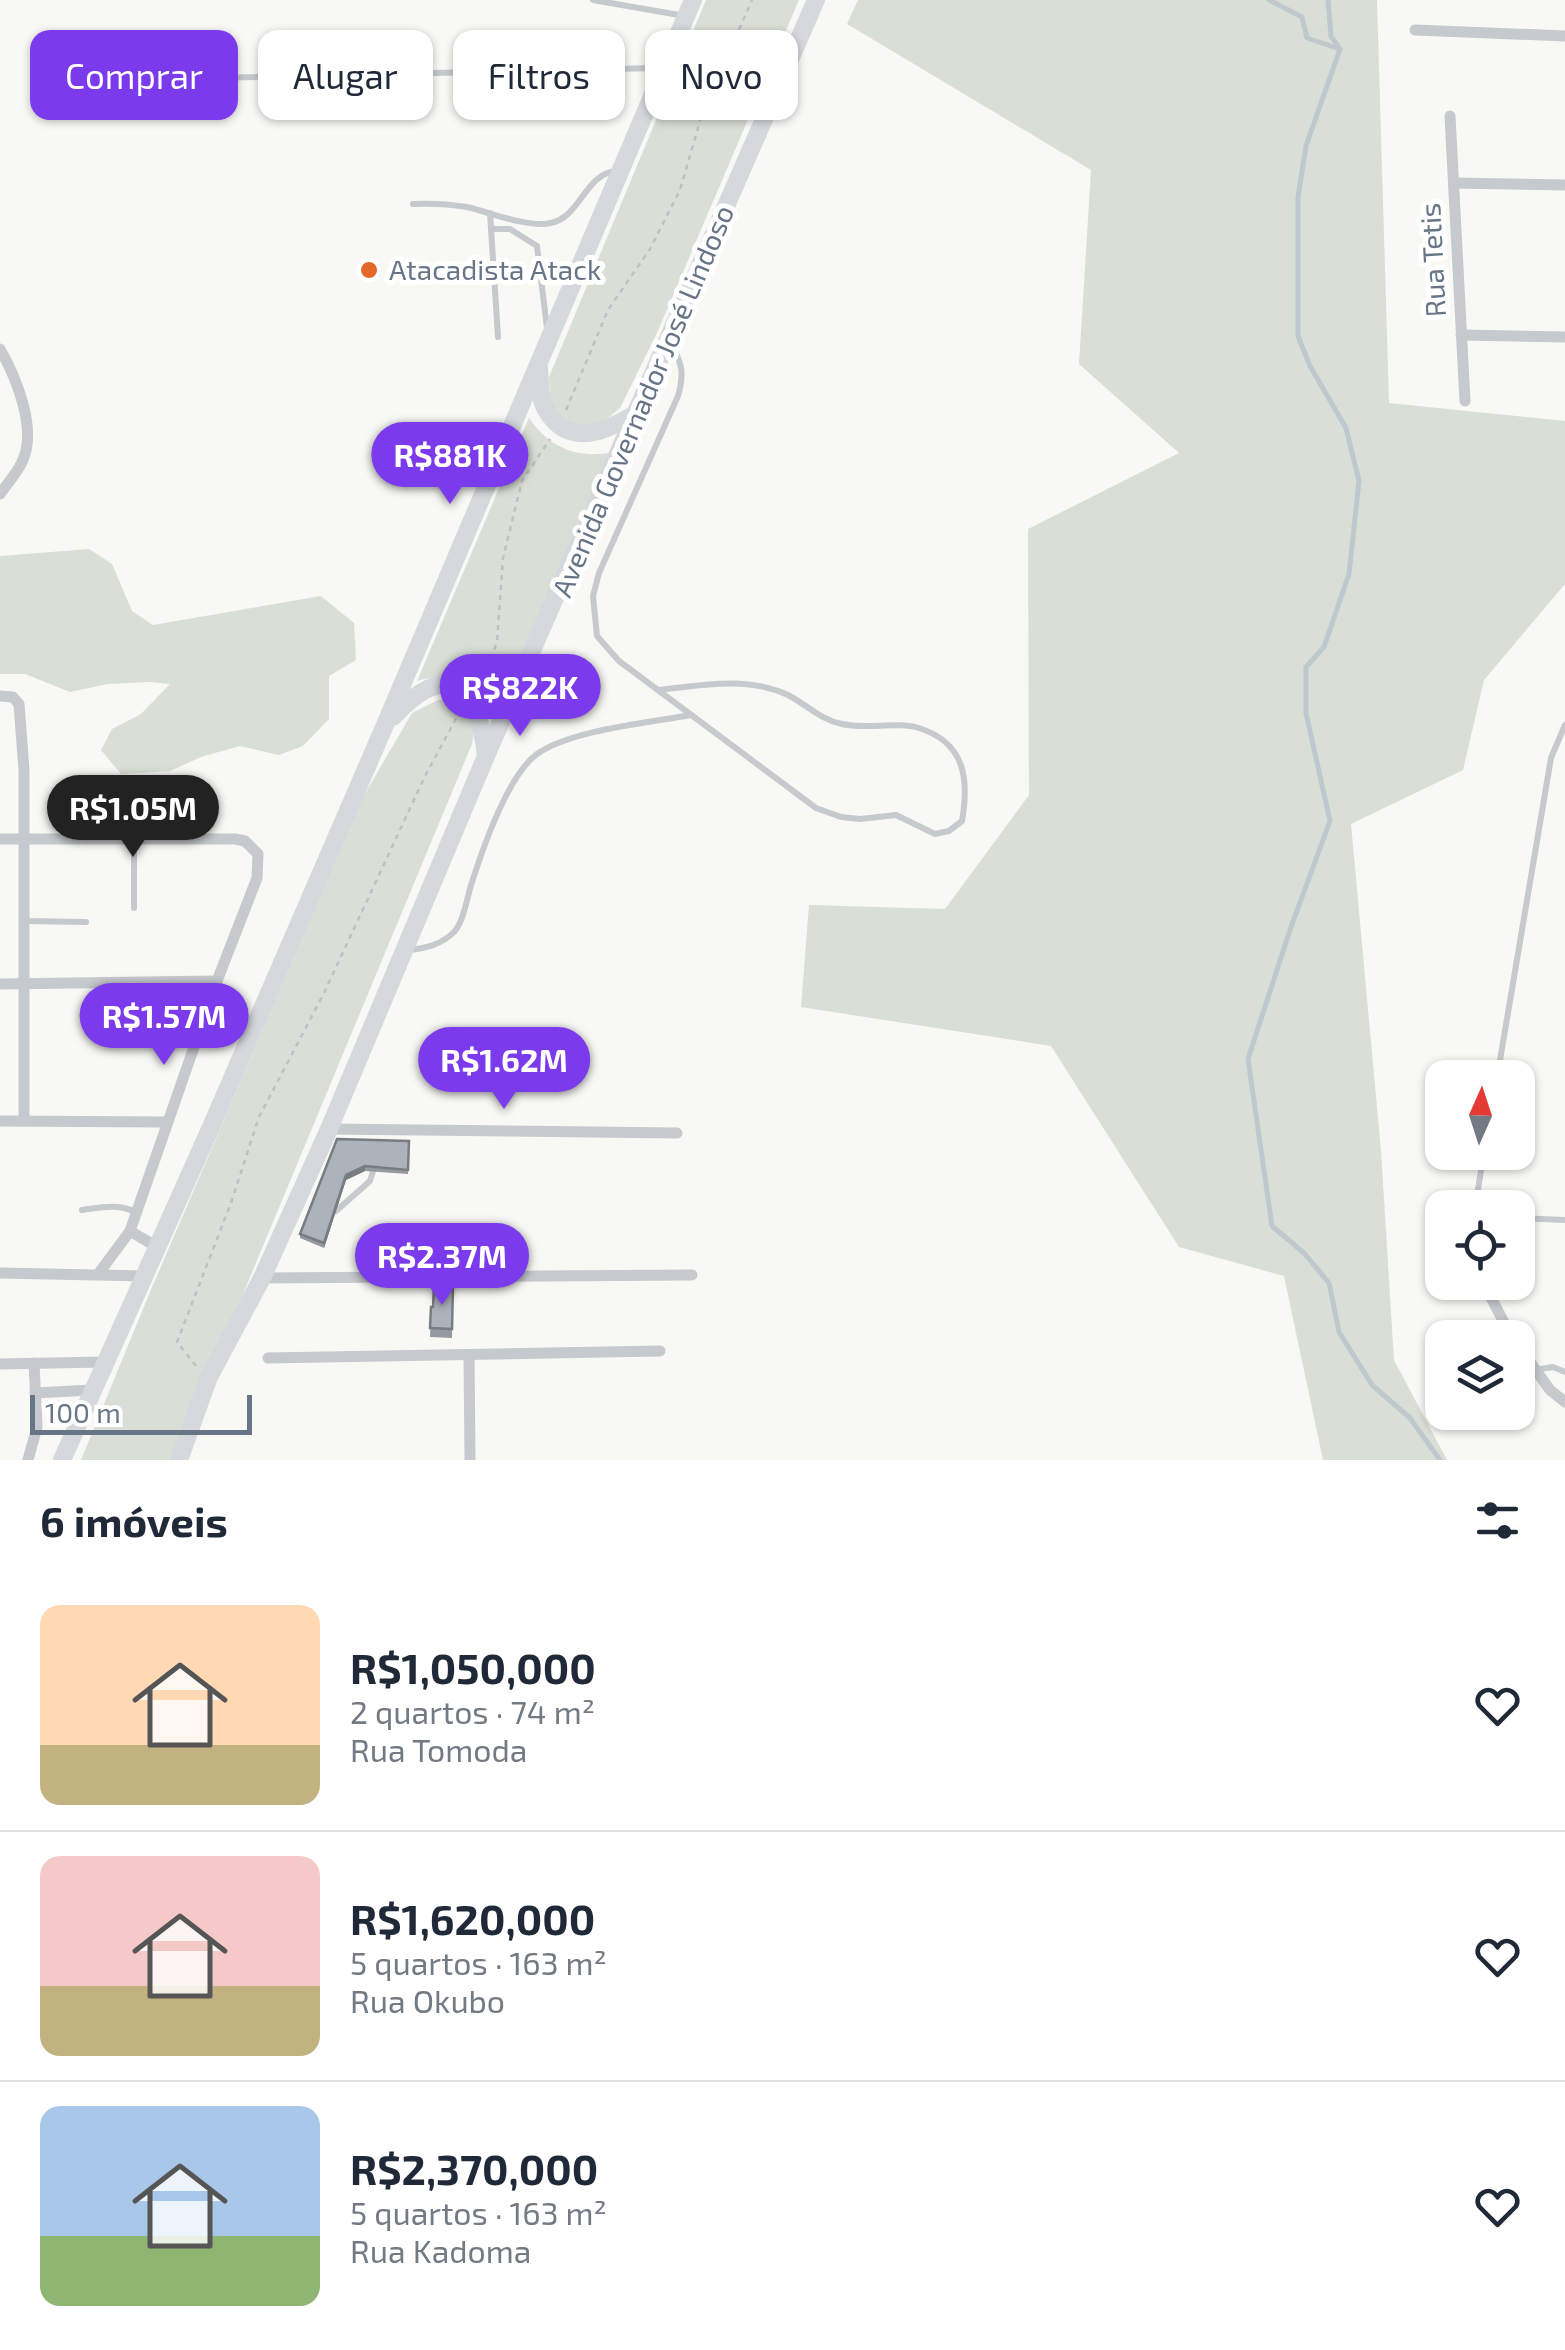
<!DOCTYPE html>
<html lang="pt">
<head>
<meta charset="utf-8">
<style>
	body { margin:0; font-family:"Exo 2",sans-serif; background:#f2f2f3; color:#1f2937; height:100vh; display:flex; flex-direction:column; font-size:38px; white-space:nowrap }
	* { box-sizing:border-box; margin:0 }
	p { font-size:32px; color:#747a83 }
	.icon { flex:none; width:55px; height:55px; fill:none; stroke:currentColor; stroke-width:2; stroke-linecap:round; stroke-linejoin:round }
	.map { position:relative; height:1460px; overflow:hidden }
	.side { display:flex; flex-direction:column; background:#fff; flex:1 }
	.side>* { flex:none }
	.hud { position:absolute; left:30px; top:30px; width:1000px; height:90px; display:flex; gap:20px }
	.needle { width:65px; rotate:3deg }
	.tools { position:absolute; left:1425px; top:1060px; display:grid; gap:20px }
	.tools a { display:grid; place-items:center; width:110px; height:110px; border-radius:20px; background:#fff; box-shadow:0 2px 8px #0004; font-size:50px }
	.scale { position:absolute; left:30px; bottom:25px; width:222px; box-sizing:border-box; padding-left:10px; border:5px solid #677586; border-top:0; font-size:28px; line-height:35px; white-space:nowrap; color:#677586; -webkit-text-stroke:8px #fff; paint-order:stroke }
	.price { position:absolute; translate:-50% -85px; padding:0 22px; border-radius:35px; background:#7c3aed; color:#fff; font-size:32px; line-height:65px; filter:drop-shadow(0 2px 5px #0008) }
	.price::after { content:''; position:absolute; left:50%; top:60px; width:30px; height:22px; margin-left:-15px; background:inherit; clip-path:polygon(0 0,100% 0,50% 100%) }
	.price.selected { background:#222; color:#fff }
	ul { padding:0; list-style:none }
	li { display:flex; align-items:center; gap:30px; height:250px; padding:0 40px }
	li+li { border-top:2px solid #e0e1e3 }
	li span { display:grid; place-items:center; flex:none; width:280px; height:200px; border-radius:20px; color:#555 }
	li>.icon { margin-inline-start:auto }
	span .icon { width:120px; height:120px; fill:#fffc; stroke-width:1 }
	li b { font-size:42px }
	h2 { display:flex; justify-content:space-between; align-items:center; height:120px; padding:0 40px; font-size:42px }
	.chip { padding:0 35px; border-radius:20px; background:#fff; box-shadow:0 2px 8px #0004; font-size:35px; line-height:90px }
	.chip.selected { background:#7c3aed; color:#fff }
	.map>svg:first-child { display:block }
</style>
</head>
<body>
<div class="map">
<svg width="1565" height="1460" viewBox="0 0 1565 1460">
	<rect width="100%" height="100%" fill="#f8f8f5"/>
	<g fill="#d9dfd6">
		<path d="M706,0H799L657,333L620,408L600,425H574L559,416L550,402L549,377Z"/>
		<path d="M858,0H1377L1389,403L1565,421V584L1484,680L1463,770L1351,824L1381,1151L1394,1360L1447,1460H1323L1284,1276L1179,1247L1051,1046L801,1007L809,905L945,909L1029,795L1028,529L1179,453L1079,364L1091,170L847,24Z"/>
		<path d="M529,418C549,447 575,458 609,453L494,718C481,685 451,671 417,681Z"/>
		<path d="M89,549L112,564L132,611L153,625L321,596L354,623L356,660L329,676V719L303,746L279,755L240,746L201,757L170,771L121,774L101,750L112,729L141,714L170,684L150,682L108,684L70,692L25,674H0V556Z"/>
		<path d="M438,700H455C469,710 476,727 472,744L174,1460H81L150,1292L363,797L412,713Z"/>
	</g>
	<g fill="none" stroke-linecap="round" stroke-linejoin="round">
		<g stroke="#bec8cd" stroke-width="5">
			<path d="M1269,0L1302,17L1307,38L1340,49"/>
			<path d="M1328,0L1331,36L1338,46"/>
			<path d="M1340,49L1306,146L1298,197V336L1310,366L1346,428L1359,481L1349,574L1324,647L1306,667V713L1330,821L1291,927L1248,1059L1272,1226L1304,1253L1329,1283L1339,1332L1372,1385L1410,1418L1440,1460"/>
		</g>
		<g stroke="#bec0c2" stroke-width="2.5" stroke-dasharray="5 5" stroke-linecap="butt">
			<path d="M566,410L608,310L650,249L680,190L702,114L752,0"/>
			<path d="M477,685L488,670L497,641L503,558L522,481L550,439"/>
			<path d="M196,1366L177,1342L231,1203L259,1117L324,993L426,774L457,717"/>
		</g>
		<g stroke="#c6c9cd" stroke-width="6">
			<path d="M593,0L685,16"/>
			<path d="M164,79L658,68"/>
			<path d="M413,204C431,203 448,204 467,207C489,212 528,228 551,223C580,217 585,175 615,171"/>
			<path d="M490,213L498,337"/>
			<path d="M491,229H510L537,246L547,328"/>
			<path d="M659,690C701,685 748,676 788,695C807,705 821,720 842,724C867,730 896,721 919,728C966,743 969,780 962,821L949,831L935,834L896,815L860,819L841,817L816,808L619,661L597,636L593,596L599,573L678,396C684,375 683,363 671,345"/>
			<path d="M134,908V840"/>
			<path d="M25,921L86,922"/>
			<path d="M405,951C424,948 440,946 454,932C464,921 467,897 472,882C483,848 508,775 537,754C571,730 648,723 691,715"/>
			<path d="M1497,1078L1551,758L1565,725"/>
			<path d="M1475,1208L1484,1152"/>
			<path d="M82,1210C103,1207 119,1203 138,1213"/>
			<path d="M336,1211L370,1181L373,1171"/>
			<path d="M1518,1218L1565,1220"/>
			<path d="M1535,1370L1553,1367L1565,1372"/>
		</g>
		<g stroke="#c6c9cd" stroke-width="11">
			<path d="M1415,30L1565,36"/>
			<path d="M1450,116L1465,401"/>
			<path d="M1454,183L1565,185"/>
			<path d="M1461,335L1565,337"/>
			<path d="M0,349C16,377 38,430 22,462C17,473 7,484 0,494"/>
			<path d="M0,696L13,697L19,704L24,770V1121"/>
			<path d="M0,839H235L245,841L258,854L257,878L217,981L130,1231L157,1247"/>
			<path d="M0,984L217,981"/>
			<path d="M0,1121L167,1122"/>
			<path d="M329,1129L677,1133"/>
			<path d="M0,1273L145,1276"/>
			<path d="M99,1273L130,1231"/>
			<path d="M262,1278L692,1275"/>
			<path d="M1483,1282L1512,1338"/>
			<path d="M1518,1345L1550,1390L1565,1402"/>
			<path d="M469,1355L470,1460"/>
			<path d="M268,1358L660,1351"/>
			<path d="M0,1364L103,1362"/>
			<path d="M35,1393L91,1390"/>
			<path d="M28,1460L37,1427L34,1363"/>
		</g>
		<g stroke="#d5d8dd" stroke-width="18">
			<path d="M539,368C540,380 539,397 545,408C568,450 608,431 638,412"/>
			<path d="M393,717C448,657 478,686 486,756"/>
			<path d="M62,1460L211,1127L385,725L693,0"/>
			<path d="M179,1460L209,1377L262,1278L329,1129L486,756L816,0"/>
		</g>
	</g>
	<g fill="#949aa0">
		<path d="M337,1139L409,1141L408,1174L365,1171L346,1180L324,1248L300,1238V1234Z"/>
		<path d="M453,1286L452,1338L430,1337L431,1307H433Z"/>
	</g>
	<path fill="#787d82" d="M365,1166V1171L346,1180L324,1248V1243L346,1175Z"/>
	<g fill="#acb3ba" stroke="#787d82" stroke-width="2.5">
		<path d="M337,1139L409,1141L408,1170L365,1166L346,1175L324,1243L300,1234Z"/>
		<path d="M434,1285L453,1286L452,1329L430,1328L431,1307H433Z"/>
	</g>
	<circle fill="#e3682a" stroke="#fff" stroke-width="4" cx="369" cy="270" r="10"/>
	<g text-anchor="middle" stroke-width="10" stroke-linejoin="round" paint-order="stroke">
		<g font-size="28" fill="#677586" stroke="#fff">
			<text transform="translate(1433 260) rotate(-93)" y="10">Rua Tetis</text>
			<text transform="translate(643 401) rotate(-67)" y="10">Avenida Governador José Lindoso</text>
		</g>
		<g font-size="28" fill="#677586" stroke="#fff" text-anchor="start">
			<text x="389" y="280">Atacadista Atack</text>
		</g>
	</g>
</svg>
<div class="tools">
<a><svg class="needle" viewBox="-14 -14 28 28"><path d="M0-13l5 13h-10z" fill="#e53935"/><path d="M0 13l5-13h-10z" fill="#747a83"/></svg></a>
<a><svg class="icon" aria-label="locate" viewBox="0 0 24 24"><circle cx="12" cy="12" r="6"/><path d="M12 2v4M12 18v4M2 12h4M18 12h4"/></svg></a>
<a><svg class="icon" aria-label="layers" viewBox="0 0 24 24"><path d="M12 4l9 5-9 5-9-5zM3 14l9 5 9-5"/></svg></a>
</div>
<div class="scale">100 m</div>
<b class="price" style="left:450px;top:507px">R$881K</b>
<b class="price" style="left:520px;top:739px">R$822K</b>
<b class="price selected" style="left:133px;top:860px">R$1.05M</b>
<b class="price" style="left:164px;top:1068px">R$1.57M</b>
<b class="price" style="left:504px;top:1112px">R$1.62M</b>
<b class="price" style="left:442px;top:1308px">R$2.37M</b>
<div class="hud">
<a class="chip selected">Comprar</a>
<a class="chip">Alugar</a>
<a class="chip">Filtros</a>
<a class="chip">Novo</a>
</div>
</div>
<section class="side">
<h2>6 imóveis<svg class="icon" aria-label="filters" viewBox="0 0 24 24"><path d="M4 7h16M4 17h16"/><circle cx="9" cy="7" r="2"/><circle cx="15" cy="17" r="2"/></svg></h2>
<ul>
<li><span style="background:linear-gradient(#ffd9b3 70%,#c2b280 0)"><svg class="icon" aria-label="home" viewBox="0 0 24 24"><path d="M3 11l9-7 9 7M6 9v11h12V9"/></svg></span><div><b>R$1,050,000</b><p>2 quartos · 74 m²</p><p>Rua Tomoda</p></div><svg class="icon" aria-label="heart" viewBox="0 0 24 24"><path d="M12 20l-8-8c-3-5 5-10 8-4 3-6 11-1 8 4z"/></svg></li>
<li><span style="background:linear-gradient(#f6c9c9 65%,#c2b280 0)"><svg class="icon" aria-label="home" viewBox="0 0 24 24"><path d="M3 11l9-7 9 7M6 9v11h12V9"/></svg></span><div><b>R$1,620,000</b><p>5 quartos · 163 m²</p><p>Rua Okubo</p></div><svg class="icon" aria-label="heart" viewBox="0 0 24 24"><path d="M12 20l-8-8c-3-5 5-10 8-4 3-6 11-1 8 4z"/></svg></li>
<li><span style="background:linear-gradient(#a9c7e8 65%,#8fb573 0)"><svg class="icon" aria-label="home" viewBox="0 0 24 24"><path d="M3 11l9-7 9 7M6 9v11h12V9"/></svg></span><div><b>R$2,370,000</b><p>5 quartos · 163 m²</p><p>Rua Kadoma</p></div><svg class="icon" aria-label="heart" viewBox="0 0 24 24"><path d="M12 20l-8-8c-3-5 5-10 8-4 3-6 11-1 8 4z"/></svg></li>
</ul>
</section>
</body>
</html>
